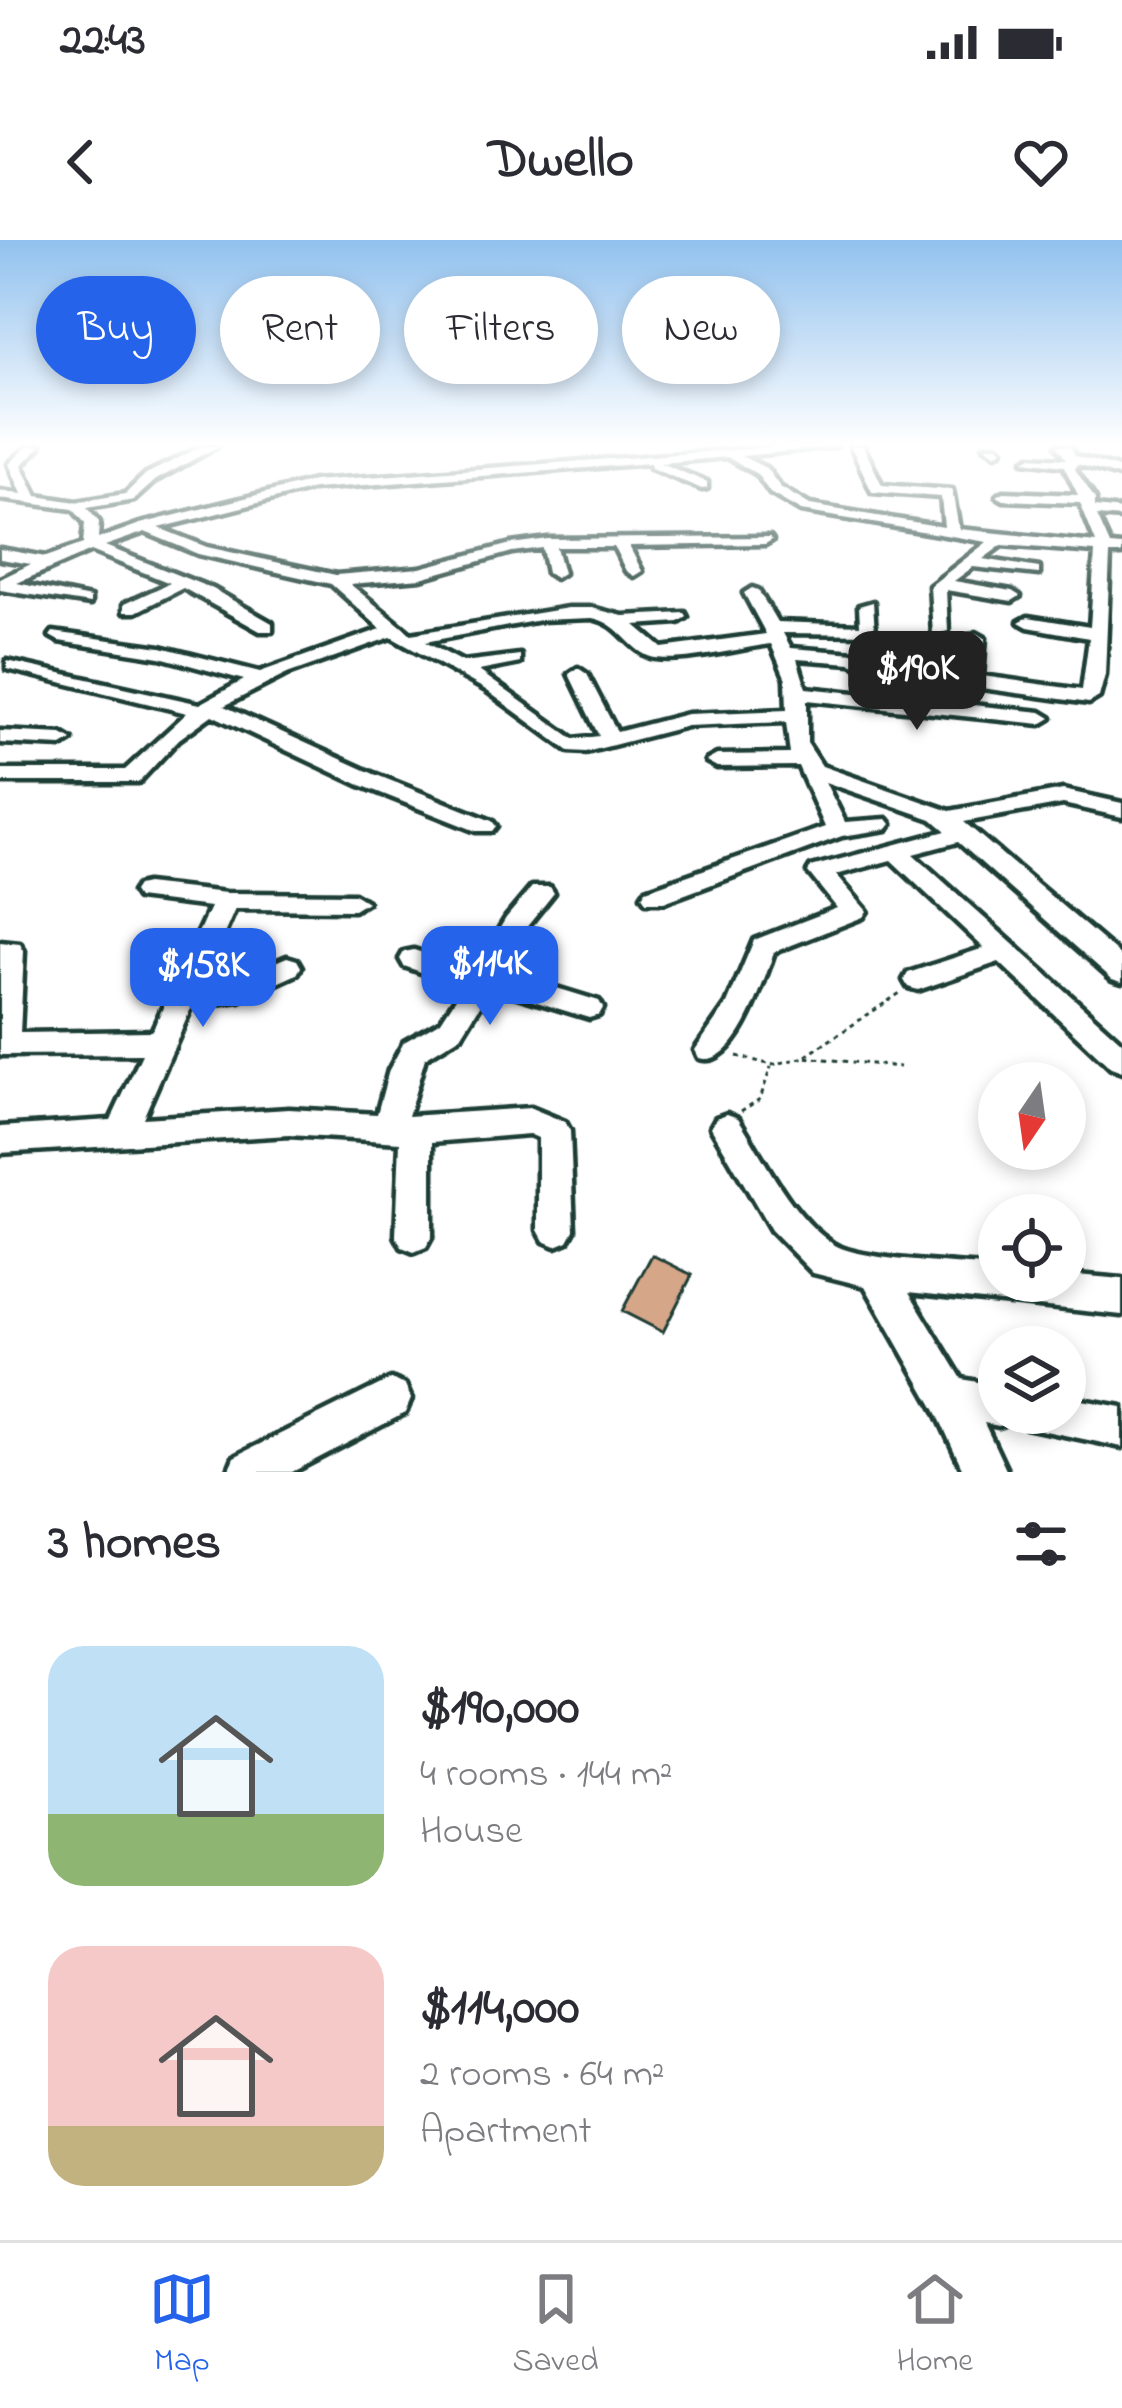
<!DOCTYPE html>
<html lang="en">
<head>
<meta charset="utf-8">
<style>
	body { margin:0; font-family:"Indie Flower",sans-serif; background:#f7f7f7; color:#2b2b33; height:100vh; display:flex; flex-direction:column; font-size:45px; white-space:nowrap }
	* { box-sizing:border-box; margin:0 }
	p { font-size:39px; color:#7c7c81 }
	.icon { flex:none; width:66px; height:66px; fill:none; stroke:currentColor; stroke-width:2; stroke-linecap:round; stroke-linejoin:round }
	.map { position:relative; height:1232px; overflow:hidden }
	.details { display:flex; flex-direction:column; background:#fff; flex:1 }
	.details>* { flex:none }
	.guide { position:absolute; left:36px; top:36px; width:1050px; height:108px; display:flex; gap:24px }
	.needle { width:78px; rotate:193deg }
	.fabs { position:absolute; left:978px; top:822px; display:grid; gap:24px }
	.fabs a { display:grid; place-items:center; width:108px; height:108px; border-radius:50%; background:#fff; box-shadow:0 6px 18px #0003; font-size:60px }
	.price { position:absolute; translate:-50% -102px; padding:0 27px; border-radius:24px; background:#2563eb; color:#fff; font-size:39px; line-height:78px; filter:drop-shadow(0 3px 6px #0008) }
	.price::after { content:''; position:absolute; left:50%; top:72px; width:36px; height:27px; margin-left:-18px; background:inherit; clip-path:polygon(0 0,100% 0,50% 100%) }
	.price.selected { background:#222; color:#fff }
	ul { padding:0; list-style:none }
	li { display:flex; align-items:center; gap:36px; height:300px; padding:0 48px }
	li span { display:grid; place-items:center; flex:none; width:336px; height:240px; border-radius:36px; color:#555 }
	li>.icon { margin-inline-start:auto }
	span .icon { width:144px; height:144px; fill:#fffc; stroke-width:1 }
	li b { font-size:51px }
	h2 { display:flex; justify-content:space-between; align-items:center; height:144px; padding:0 48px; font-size:51px }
	.chip { padding:0 42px; border-radius:54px; background:#fff; box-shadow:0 6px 18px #0003; font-size:42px; line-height:108px }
	.chip.selected { background:#2563eb; color:#fff }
	.status { display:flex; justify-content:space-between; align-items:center; height:84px; padding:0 60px; background:#fff; direction:ltr }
	.status svg { height:33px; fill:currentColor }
	header { display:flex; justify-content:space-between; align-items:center; height:156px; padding:0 48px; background:#fff; font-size:54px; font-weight:700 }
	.tabs { display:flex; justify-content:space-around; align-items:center; height:168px; border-top:3px solid #e1e1e2; background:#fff; font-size:33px; color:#7c7c81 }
	.tabs a { display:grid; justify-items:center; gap:6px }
	.tabs .selected { color:#2563eb }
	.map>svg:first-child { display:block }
</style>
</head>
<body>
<div class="status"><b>22:43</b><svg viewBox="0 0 49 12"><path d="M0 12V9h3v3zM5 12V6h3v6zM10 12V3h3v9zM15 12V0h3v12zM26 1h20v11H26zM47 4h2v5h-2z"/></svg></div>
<header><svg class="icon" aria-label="back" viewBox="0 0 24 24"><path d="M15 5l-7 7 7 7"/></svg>Dwello<svg class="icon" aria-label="heart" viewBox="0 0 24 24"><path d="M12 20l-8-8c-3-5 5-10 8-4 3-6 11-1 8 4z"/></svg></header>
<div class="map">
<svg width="1122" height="1232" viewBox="0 0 1122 1232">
	<rect width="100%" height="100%" fill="#fff"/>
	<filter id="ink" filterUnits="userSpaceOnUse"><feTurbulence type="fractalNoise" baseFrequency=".00833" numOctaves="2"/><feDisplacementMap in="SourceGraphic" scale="24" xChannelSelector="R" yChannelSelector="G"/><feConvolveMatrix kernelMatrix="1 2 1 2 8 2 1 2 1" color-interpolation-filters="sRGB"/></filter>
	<g filter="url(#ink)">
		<path fill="#d6a689" stroke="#1f3d34" stroke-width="3" d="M652,1015L692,1035L663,1092L622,1071Z"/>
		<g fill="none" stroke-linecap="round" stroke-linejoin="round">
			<defs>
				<g id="minor">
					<path d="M28,206H41L22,225L37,256L77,262L125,254L146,234L203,206H218L156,240L134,260L87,268L99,282L98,299L140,284L313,241L786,206H836L741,216L766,228L780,247L810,265L944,287L941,257L872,252L851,206H863L882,245L952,250L959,289L1096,303L1080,263L1004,260L997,256L1004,252L1078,255L1064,226L1024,221L1030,217L1066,219L1057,206H1069L1076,216L1122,229V237L1077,224L1075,229L1095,259V267L1122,270V278L1097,276L1110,305L1122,306V314H1110L1105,435L1099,457L1089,463L946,443L937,437L946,431L963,434L967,398L976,393L985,398L982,436L1082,450L1089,398L1028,387L1019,382L1028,377L1090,387L1095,312L1002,305L983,319L1039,328V334L973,327L954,341L1012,351L1020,356L1012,361L946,350L948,391L933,395L930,346L987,302L801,271L770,253L757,234L727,217L660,223L707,242V248L702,249L651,228L650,223L313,249L159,288L207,307L336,335L420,328L511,304L548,299L770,297L772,300L765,304L629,306L642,331L634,336L626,331L614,307H556L563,333L555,338L547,333L542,308L512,312L421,338L350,344L411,394L568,368H592L623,376L685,373L687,377L679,382L635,385L662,408L766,394L744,353L752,348L758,350L777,382L860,385L859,366L873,362L875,394L783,393L791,408L855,413L884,428L875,434L851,423L797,419L806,448L1041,472L1051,478L1041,484L807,460V503L822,526L950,571L1063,550L1122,563V577L1063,564L964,582L1122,717V742L1112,739L958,602L913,614L1122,802V832L1111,828L999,722L918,750L908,747L904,740L908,733L984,708L891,620L836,635L867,671L863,677L774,712C764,740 737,830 699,818L695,810L727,764L754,700L837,668L808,632L811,627L946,591L932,579L825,542L845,582L887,579L891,584L887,589L842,596L664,662H646L642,656L646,650L825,587L798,526L717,527L706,521L717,515L790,514L786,482L687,486L586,512L569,511L486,450L391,397L287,434L224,466L374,534L492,581L496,586L492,591H476L358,544L212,475L179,499L139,542H0V530H125L187,473L7,429V421L200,464L244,440L160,417L59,401L50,396L53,392L161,407L260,432L381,389L331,344L198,314L145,292L105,306L213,349L272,383V391H260L183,348L136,372H124V364L170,343L91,311L17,343L90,358V364L0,350V339L31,324L0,319V309L46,317L83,304L85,283L73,269L0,259V251L22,254L9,224ZM592,378C619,383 624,403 646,415C668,427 744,407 771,404L786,439L787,470L687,474L617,492L587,434L578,428L569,434L599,496L574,499L479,431L520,423V415L463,422L425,402L540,380Z"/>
					<path d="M984,206H998L1002,210L996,214Z"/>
					<path d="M0,491L62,494L72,500L62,506L0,503Z"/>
					<path d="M146,644L226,653L354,654L367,662L354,670L235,669L202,745L226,743L287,717L297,720L301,727L297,734L240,760L192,766L143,878L289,869L377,874L389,830L404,802L441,781L463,747L404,726L400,719L404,712L414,710L474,730L506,678L532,647H550L554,653L525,689L501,731L599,761L603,768L599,775L589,778L491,748L461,796L425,818L408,876L531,868L565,882L570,891L574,990L568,1001L556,1006L544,1001L538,990V898L529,894L432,902V996L426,1007L414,1012L402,1007L396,996L400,902L289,895L0,913V887L111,880L142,814L0,815V702L20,704L24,711L20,793L152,791L210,667L137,658L133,652L137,646Z"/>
					<path d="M727,874L738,878C765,920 790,975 833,1004C859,1021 963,1024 999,1027V1041H1065V1034L1122,1039V1075L909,1052L962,1139L999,1146V1173H1016L1013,1180L999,1186L984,1183L1007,1232H964L936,1171L865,1046L813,1033L771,990L711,887L716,878Z"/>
					<path d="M391,1139L405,1145L411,1159L405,1173L292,1232H228L234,1217Z"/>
					<path d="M1065,1157L1122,1167V1207L1026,1187L1020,1173H1065Z"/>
				</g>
			</defs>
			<use href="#minor" stroke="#1f3d34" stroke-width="9"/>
			<g stroke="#1f3d34" stroke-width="3" stroke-dasharray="4.5 4.5" stroke-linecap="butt">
				<path d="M737,816L772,825L805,817L900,827"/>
				<path d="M806,816L903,751"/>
				<path d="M741,871L760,859L771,827"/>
			</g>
			<use href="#minor" fill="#fff" fill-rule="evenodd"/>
		</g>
	</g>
	<linearGradient id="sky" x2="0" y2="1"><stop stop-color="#91c1ee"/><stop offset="0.54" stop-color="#fff"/><stop offset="1" stop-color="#fff" stop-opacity="0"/></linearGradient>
	<rect width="1122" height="378" fill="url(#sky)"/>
</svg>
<div class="fabs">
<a><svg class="needle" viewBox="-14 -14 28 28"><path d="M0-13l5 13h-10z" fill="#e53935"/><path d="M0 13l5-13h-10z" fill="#7c7c81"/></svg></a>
<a><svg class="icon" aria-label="locate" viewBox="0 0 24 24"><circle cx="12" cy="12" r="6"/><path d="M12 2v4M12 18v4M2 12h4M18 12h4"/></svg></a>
<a><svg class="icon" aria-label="layers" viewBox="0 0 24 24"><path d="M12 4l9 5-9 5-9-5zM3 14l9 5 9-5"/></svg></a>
</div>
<b class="price selected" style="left:917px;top:493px">$190K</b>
<b class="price" style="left:490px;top:788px">$114K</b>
<b class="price" style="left:203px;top:790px">$158K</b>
<div class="guide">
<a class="chip selected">Buy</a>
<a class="chip">Rent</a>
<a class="chip">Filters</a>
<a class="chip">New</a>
</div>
</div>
<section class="details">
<h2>3 homes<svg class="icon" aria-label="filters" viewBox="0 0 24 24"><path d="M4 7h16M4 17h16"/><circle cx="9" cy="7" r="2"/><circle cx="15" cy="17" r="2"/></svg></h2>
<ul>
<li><span style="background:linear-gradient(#bfe0f5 70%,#8fb573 0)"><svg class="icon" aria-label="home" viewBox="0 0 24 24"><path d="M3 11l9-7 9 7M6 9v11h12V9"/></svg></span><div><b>$190,000</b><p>4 rooms · 144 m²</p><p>House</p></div></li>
<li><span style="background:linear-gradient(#f6c9c9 75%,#c2b280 0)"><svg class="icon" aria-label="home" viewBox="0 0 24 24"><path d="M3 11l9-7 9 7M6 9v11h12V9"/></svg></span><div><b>$114,000</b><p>2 rooms · 64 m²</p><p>Apartment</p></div></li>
</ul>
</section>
<nav class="tabs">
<a class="selected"><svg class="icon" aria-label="map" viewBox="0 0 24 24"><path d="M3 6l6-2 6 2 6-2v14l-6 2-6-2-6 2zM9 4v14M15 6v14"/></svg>Map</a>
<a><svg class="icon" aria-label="saved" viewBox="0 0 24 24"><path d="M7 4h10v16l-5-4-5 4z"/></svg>Saved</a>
<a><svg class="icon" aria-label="home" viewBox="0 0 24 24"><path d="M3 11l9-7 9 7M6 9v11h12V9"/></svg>Home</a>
</nav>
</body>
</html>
